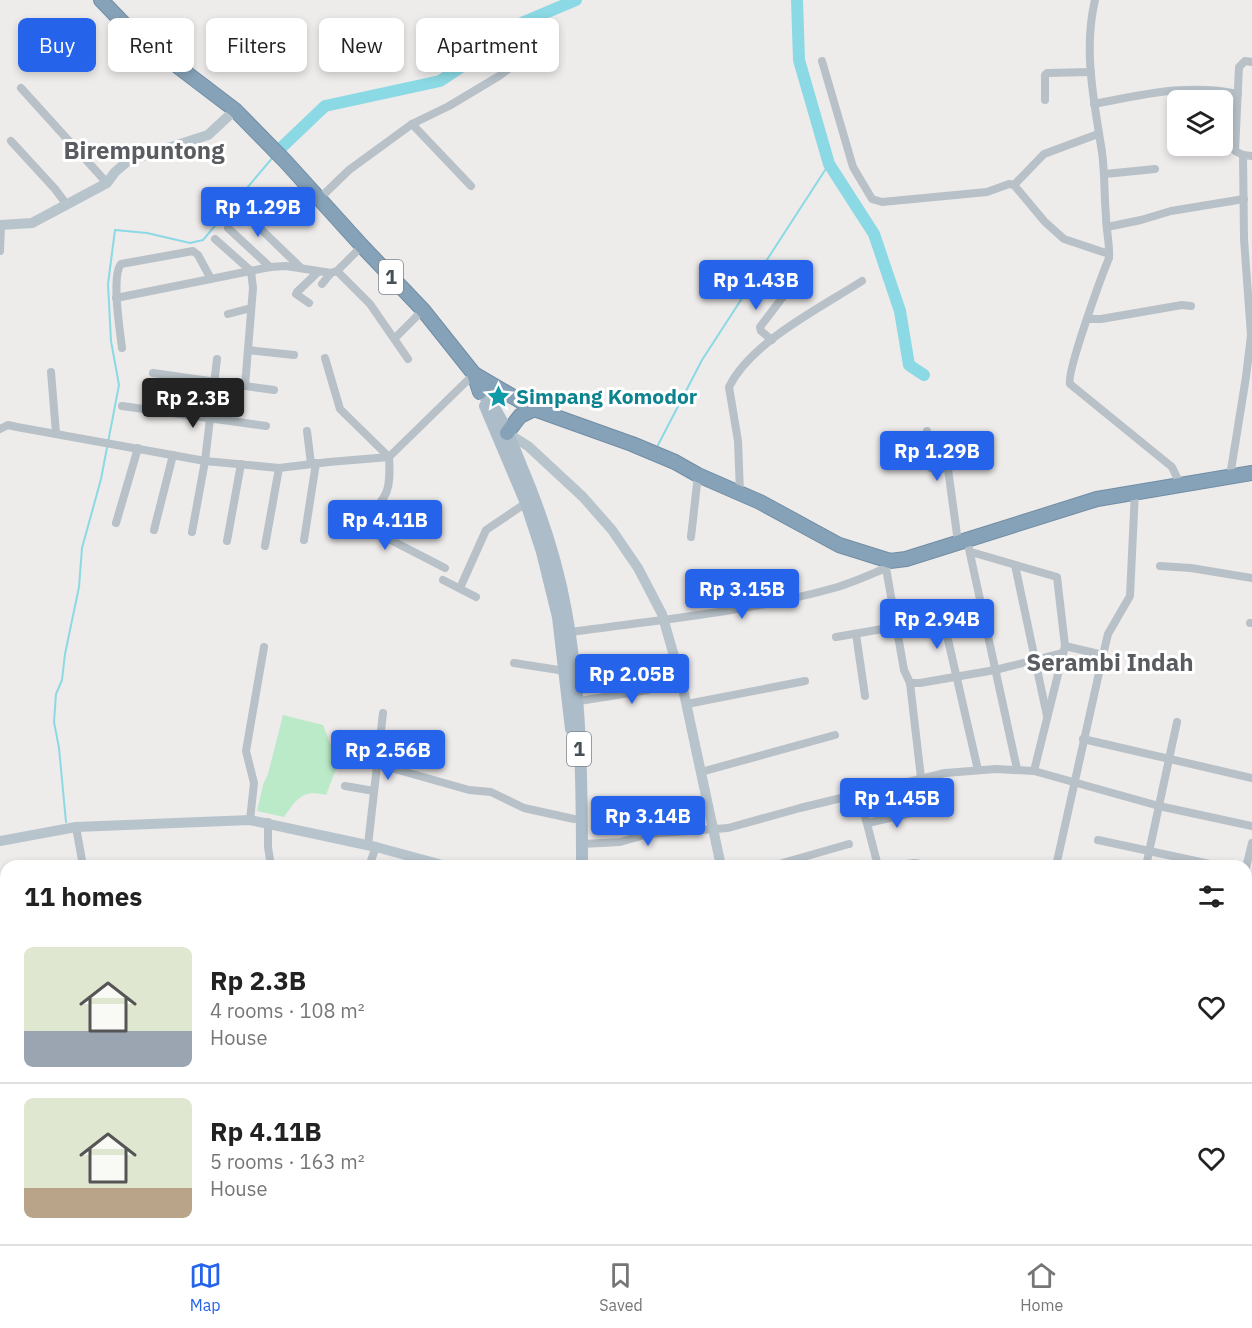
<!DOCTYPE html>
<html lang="en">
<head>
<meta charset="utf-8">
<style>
	body { margin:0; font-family:"IBM Plex Sans",sans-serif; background:#f6f6f6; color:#222; height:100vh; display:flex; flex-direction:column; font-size:22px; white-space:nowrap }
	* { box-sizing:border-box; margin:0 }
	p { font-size:20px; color:#767676 }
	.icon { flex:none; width:33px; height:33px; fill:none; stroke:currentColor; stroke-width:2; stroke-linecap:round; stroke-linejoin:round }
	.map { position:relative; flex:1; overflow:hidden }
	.details { position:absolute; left:0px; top:860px; width:1252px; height:386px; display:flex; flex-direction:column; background:#fff; border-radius:18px 18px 0 0; box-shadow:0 3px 9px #0003 }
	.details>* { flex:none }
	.banner { position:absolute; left:18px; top:18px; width:600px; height:54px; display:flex; gap:12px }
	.tools { position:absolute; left:1167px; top:90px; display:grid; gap:12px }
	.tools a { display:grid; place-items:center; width:66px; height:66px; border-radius:9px; background:#fff; box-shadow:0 3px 9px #0003; font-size:30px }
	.price { position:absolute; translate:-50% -51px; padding:0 14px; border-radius:6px; background:#2563eb; color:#fff; font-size:20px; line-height:39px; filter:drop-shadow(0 2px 3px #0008) }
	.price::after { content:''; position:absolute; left:50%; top:36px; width:18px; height:14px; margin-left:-9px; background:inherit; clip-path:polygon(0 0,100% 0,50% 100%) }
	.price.current { background:#222; color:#fff }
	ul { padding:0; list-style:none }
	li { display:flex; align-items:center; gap:18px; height:150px; padding:0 24px }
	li+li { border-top:2px solid #e0e0e0 }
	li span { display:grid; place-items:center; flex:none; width:168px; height:120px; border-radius:9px; color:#555 }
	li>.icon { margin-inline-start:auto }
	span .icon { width:72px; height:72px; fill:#fffc; stroke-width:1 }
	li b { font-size:26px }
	h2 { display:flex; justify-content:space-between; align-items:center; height:72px; padding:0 24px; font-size:26px }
	.chip { padding:0 21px; border-radius:9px; background:#fff; box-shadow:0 3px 9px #0003; font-size:21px; line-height:54px }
	.chip.current { background:#2563eb; color:#fff }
	.dock { display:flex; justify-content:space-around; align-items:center; height:84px; border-top:2px solid #e0e0e0; background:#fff; font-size:16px; color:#767676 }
	.dock a { display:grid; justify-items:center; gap:3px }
	.dock .current { color:#2563eb }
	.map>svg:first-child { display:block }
</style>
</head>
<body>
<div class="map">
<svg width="1252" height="1244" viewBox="0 0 1252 1244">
	<rect width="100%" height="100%" fill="#eeebeb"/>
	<path fill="#bbeac9" d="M283,715L323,725L338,764L326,795C302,789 297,799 284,817L257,811L263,785L268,774Z"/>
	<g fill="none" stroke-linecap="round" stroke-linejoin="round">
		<g stroke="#8bd9e4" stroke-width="2">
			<path d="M658,445L702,360L829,164"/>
			<path d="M66,822L59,748L54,722L56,694L62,680L65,654L79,587L82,548L101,479L119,385L111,341L108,284L115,230L147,233L190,243L203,240L274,156"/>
		</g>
		<g stroke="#8bd9e4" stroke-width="12">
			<path d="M797,0L799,60L829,164L874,234L900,311L909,365L924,375"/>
			<path d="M282,147L325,106L440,81L476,57L486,38L576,0"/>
		</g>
		<defs>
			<g id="highway">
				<path d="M101,0L130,30L235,110L286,162L362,246L423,310L474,374L480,392"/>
				<path d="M474,374L534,409L632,444L675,462L698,475L760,502L839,545L890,561L906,559L1097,499L1252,473"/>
				<path d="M507,433L520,416L534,409"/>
			</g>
		</defs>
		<use href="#highway" stroke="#718da3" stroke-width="16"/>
		<g stroke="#b7c1c7" stroke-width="8">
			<path d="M1095,0C1083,50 1094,101 1102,152C1105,174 1104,195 1106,216C1106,231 1110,243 1109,258C1102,275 1066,373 1070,384L1172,467L1180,484"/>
			<path d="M822,61L853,167L872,199L882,202L987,192L1009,184L1014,185L1045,222L1064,239L1109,254"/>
			<path d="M1252,62L1245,61L1239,67L1235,151L1243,155L1252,156"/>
			<path d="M21,88L107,183"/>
			<path d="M1045,100V75L1047,73L1091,72"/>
			<path d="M1094,104C1142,95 1188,83 1238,94"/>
			<path d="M412,124L471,186"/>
			<path d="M11,141L55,189L67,205"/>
			<path d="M1105,174L1155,169"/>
			<path d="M1014,185L1044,154L1098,134"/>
			<path d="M319,199L349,170L412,124L449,106L499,76L539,46"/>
			<path d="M241,210L300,267"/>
			<path d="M1107,227L1141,220L1171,211L1244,199"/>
			<path d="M228,228L270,267"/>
			<path d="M215,239L251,271L253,288L245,386"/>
			<path d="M0,251L1,225"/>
			<path d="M337,271L370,304L408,359"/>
			<path d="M322,284L331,273"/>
			<path d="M116,298L270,267L286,266L331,273L337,271L362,246"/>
			<path d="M309,303L296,294L297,292L318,272"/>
			<path d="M228,314L251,308"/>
			<path d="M1088,319H1101L1182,305L1191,306"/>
			<path d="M395,338L423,310"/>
			<path d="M772,340L761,331L760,327L795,281"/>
			<path d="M122,348C120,331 111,276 121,264L193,251L198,255L211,279"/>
			<path d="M248,350L294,355"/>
			<path d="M325,358L340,409L389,457C391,492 388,496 364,520"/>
			<path d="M51,372L56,433"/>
			<path d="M153,373L274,390"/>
			<path d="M122,406L266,426"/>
			<path d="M0,429L8,425L17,427L205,461L279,468L329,462L389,457L474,374"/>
			<path d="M307,431L311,464"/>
			<path d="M927,431L931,468L948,469L958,542"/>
			<path d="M1230,476L1246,377L1251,335L1244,239L1243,155"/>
			<path d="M740,493L738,441L729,387C751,342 820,308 862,281"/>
			<path d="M337,510L364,520L379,534L445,568"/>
			<path d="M116,523L138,448"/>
			<path d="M154,530L173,455"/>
			<path d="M192,532L205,461L217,359"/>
			<path d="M691,537L698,475"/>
			<path d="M304,540L316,463"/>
			<path d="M227,541L241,464"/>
			<path d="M265,546L279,468"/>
			<path d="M969,549L1017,769"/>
			<path d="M971,552L1057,577L1065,646L1034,771"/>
			<path d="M1015,565L1047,716"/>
			<path d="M1160,566L1191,568L1252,578"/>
			<path d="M886,568L904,670L910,683H920L995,670L1063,653"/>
			<path d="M443,580L476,597"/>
			<path d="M460,588L486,530L526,503"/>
			<path d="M943,618L978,770"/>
			<path d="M1250,623H1252"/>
			<path d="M570,632C658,620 748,612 834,588C852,583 869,575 886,568L890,561"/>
			<path d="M856,634L865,696"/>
			<path d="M836,637L958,616"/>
			<path d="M1065,646L1103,655"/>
			<path d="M514,663L565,671"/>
			<path d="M910,683L921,778"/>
			<path d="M573,702L648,690L653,685V666"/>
			<path d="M687,704L805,681"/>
			<path d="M1083,739L1252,778"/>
			<path d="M377,764L469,790L491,792L524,808L574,819"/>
			<path d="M701,772L835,735"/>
			<path d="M345,786L374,791"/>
			<path d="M859,793L878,866"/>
			<path d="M250,820L254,783L246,751L264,647"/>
			<path d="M268,822V847L271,866"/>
			<path d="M868,823L920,811"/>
			<path d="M76,827L83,866"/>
			<path d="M1098,840L1219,866"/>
			<path d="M582,844L620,842L648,834L728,828L800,808L945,773L996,769L1034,771L1159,806L1252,826"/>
			<path d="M368,845L383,713"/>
			<path d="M369,866L376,847"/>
			<path d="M772,866L849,844"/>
			<path d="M886,866L915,863L933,866"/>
			<path d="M1056,866L1103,655L1108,634L1130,596L1135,491"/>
			<path d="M1146,866L1177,722"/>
			<path d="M1246,868L1252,843"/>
			<path d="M1246,981H1252"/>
			<path d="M1246,1180L1252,1167"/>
			<path d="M41,1239V1244"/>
			<path d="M141,1239V1244"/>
			<path d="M203,1239V1244"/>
			<path d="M263,1239L287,1244"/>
			<path d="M1143,1239L1153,1244"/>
			<path d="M308,1244L310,1239"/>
			<path d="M523,1244L524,1239"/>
			<path d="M688,1244V1239"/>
			<path d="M1097,1244L1101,1239"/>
			<path d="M1213,1244L1216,1239"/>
		</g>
		<g stroke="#b8c4cc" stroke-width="10">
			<path d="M0,225L32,223L107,183L115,172L128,161L208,135L235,110"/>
			<path d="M507,433L528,446L583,497L612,530L638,568L662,614L682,684L721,866"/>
			<path d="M0,841L76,827L250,820L376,847L446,866"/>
			<path d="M799,1239L800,1244"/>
		</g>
		<g stroke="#acbdc9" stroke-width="12">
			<path d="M480,392C500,409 510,439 520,463C540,510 557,560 566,611C581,694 582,781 582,866"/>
			<path d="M485,406L526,503L542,552L558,617L571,729"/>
			<path d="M566,1244V1239"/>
		</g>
		<use href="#highway" stroke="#86a2b8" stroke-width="14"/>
	</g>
	<defs>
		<symbol id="sight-bare" viewBox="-9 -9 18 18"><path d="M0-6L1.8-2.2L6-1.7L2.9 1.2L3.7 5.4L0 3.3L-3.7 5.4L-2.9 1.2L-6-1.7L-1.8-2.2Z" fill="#0f9aa8" stroke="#fff" stroke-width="2.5" paint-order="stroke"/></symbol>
	</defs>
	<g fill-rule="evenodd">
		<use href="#sight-bare" x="482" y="380" width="33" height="33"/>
	</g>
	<g text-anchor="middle" stroke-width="6" stroke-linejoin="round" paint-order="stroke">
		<g fill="#fff" stroke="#7d8489" stroke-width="1.5">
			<rect x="379" y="260" width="24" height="34" rx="4.5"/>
			<rect x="567" y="732" width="24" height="34" rx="4.5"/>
		</g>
		<g font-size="20" font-weight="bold" fill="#455057">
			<text x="391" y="284">1</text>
			<text x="579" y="756">1</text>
		</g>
		<g font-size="21" font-weight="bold" fill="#0d838f" stroke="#fff" text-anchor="start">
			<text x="516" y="404">Simpang Komodor</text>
		</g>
		<g font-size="24" font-weight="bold" fill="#595c60" stroke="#fff">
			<text x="144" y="159">Birempuntong</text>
			<text x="1110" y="671">Serambi Indah</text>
		</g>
	</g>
</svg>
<div class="tools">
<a><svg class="icon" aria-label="layers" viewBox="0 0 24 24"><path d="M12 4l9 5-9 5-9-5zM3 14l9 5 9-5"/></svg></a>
</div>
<b class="price" style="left:258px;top:238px">Rp 1.29B</b>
<b class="price" style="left:756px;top:311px">Rp 1.43B</b>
<b class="price current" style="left:193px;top:429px">Rp 2.3B</b>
<b class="price" style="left:937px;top:482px">Rp 1.29B</b>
<b class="price" style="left:385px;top:551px">Rp 4.11B</b>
<b class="price" style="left:742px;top:620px">Rp 3.15B</b>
<b class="price" style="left:937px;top:650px">Rp 2.94B</b>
<b class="price" style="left:632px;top:705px">Rp 2.05B</b>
<b class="price" style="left:388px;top:781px">Rp 2.56B</b>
<b class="price" style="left:897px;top:829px">Rp 1.45B</b>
<b class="price" style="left:648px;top:847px">Rp 3.14B</b>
<div class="banner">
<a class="chip current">Buy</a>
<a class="chip">Rent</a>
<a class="chip">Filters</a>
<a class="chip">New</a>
<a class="chip">Apartment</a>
</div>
<section class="details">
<h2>11 homes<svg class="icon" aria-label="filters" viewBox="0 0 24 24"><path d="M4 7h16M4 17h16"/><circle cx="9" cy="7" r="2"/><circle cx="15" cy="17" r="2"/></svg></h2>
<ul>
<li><span style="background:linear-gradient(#dfe7d0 70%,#9aa5b1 0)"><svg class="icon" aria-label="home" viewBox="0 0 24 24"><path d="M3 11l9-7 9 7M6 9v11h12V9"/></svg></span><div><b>Rp 2.3B</b><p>4 rooms · 108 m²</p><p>House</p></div><svg class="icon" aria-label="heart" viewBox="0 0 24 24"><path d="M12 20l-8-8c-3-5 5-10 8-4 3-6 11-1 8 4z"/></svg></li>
<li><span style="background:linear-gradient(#dfe7d0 75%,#b9a48a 0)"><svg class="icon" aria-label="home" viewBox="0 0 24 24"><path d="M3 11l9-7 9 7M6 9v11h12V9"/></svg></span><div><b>Rp 4.11B</b><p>5 rooms · 163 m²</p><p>House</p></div><svg class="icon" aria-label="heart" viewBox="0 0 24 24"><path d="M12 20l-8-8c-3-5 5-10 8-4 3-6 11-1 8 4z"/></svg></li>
</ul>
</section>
</div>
<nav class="dock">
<a class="current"><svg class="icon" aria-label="map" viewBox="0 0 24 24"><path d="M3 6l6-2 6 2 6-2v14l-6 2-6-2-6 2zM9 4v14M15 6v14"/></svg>Map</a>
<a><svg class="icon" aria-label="saved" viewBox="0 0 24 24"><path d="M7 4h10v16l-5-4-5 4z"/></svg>Saved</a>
<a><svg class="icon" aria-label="home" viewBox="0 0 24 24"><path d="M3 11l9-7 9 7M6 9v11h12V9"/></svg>Home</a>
</nav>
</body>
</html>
